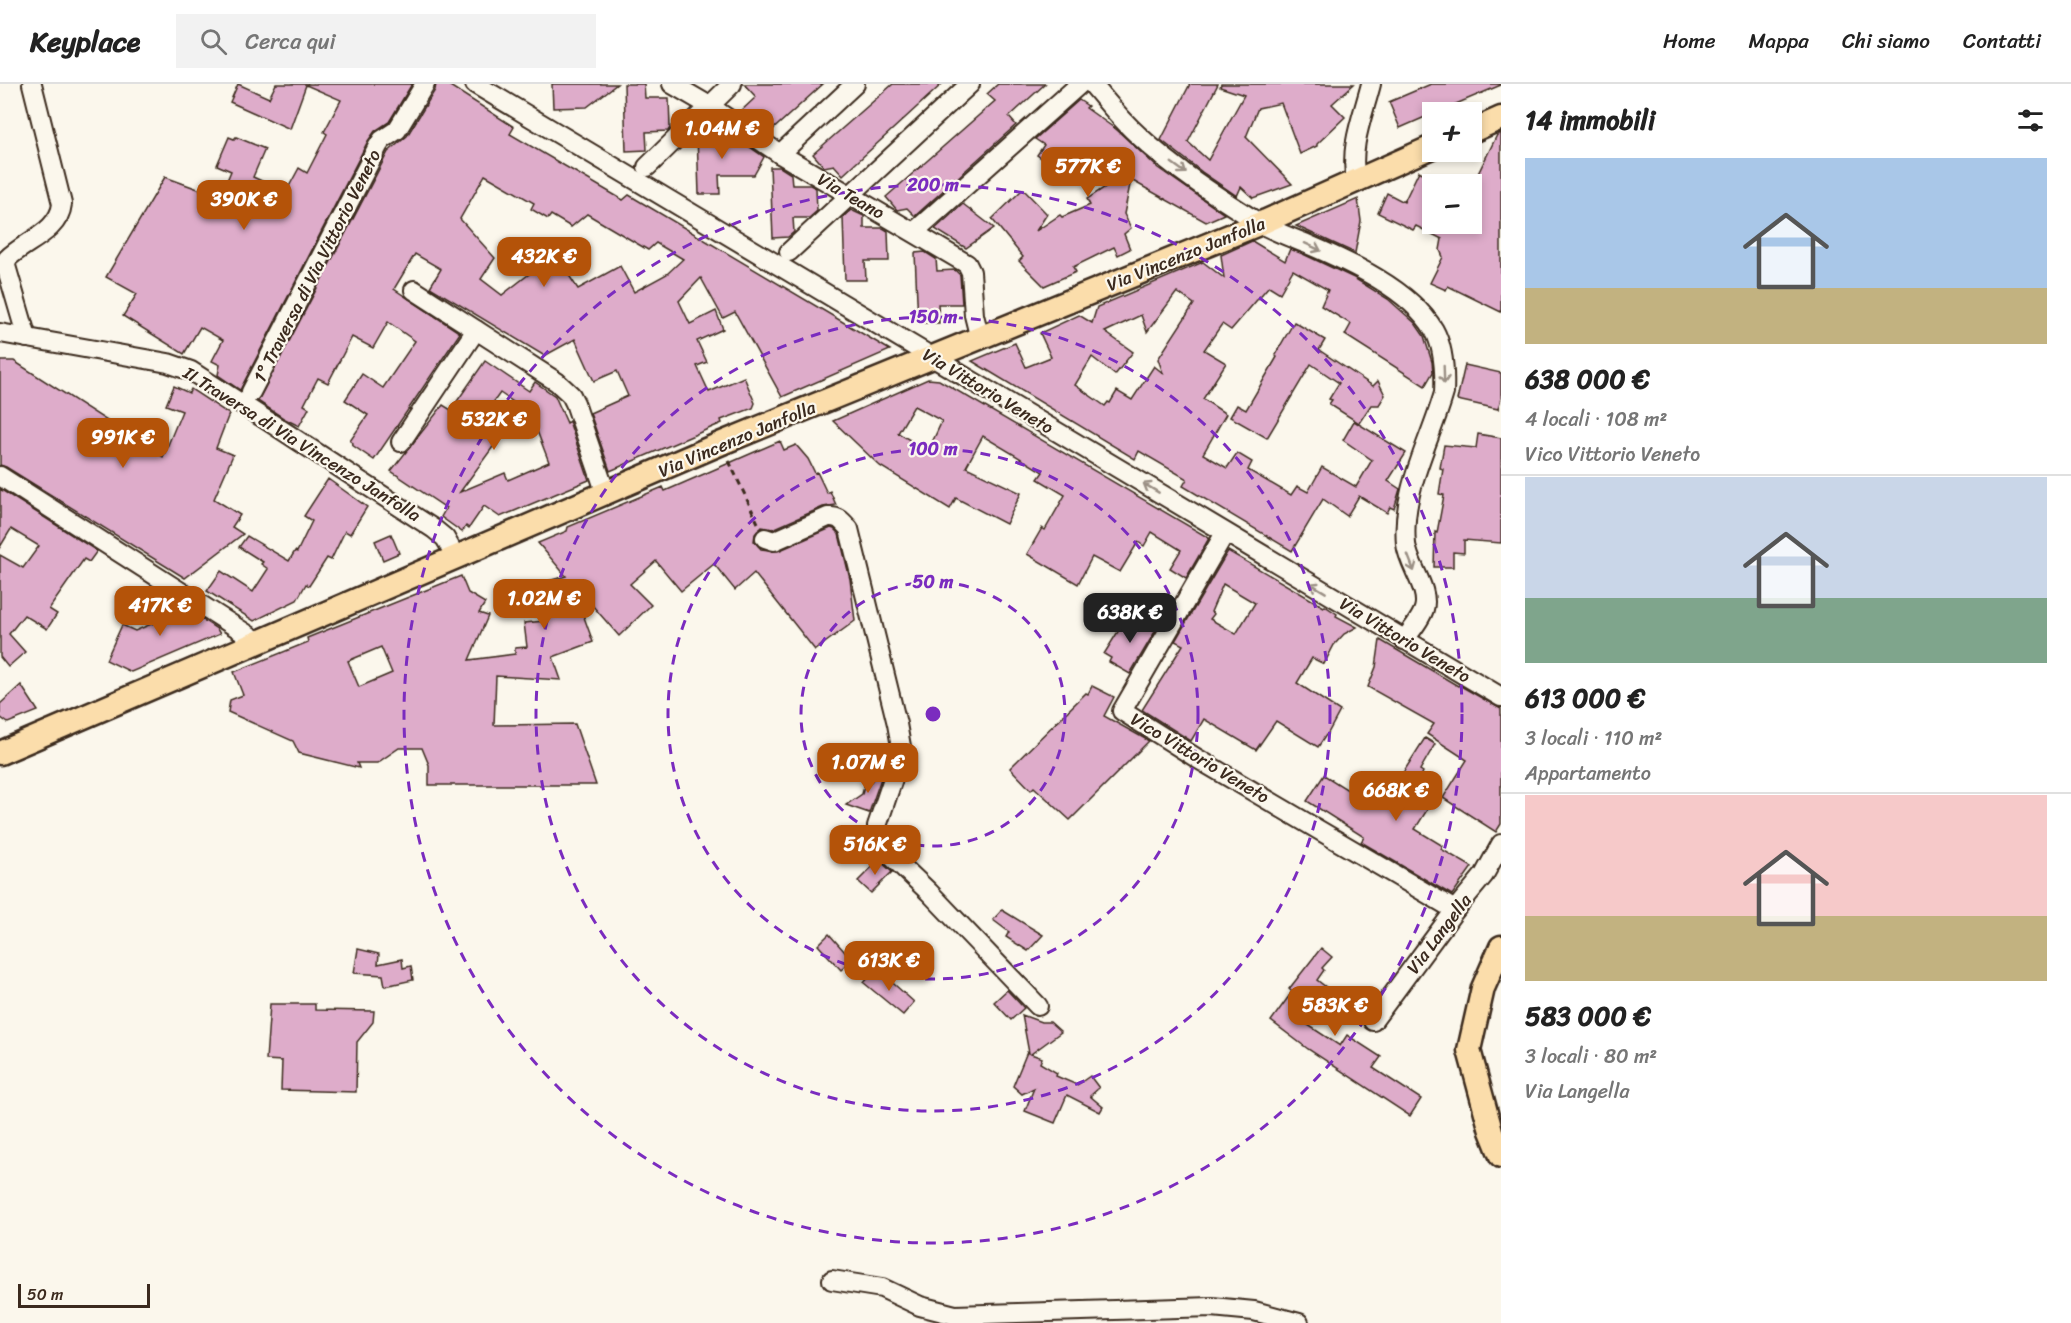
<!DOCTYPE html>
<html lang="it">
<head>
<meta charset="utf-8">
<style>
	body { margin:0; font-family:Sriracha,sans-serif; background:#f2f2f2; color:#222; height:100vh; display:flex; flex-direction:column; font-size:22px; white-space:nowrap }
	* { box-sizing:border-box; margin:0 }
	p { font-size:20px; color:#767676 }
	.icon { flex:none; width:33px; height:33px; fill:none; stroke:currentColor; stroke-width:2; stroke-linecap:round; stroke-linejoin:round }
	.map { position:relative; flex:1; overflow:hidden }
	.details { display:flex; flex-direction:column; background:#fff; width:570px }
	.details>* { flex:none }
	.controls { position:absolute; left:1422px; top:18px; display:grid; gap:12px }
	.controls a { display:grid; place-items:center; width:60px; height:60px; border-radius:0px; background:#fff; box-shadow:0 3px 9px #0003; font-size:30px }
	.scale { position:absolute; left:18px; bottom:15px; width:132px; box-sizing:border-box; padding-left:6px; border:3px solid #3b2a1e; border-top:0; font-size:16px; line-height:21px; white-space:nowrap; color:#3b2a1e; -webkit-text-stroke:4px #fbf7ec; paint-order:stroke }
	.price { position:absolute; translate:-50% -51px; padding:0 14px; border-radius:12px; background:#b45309; color:#fff; font-size:20px; line-height:39px; filter:drop-shadow(0 2px 3px #0008) }
	.price::after { content:''; position:absolute; left:50%; top:36px; width:18px; height:14px; margin-left:-9px; background:inherit; clip-path:polygon(0 0,100% 0,50% 100%) }
	.price.selected { background:#222; color:#fff }
	ul { padding:0; list-style:none }
	li { display:grid; align-content:center; gap:12px; height:318px; padding:0 24px }
	li+li { border-top:2px solid #e0e0e0 }
	li span { display:grid; place-items:center; height:186px; border-radius:0px; color:#555 }
	li>.icon { margin-inline-start:auto }
	span .icon { width:108px; height:108px; fill:#fffc; stroke-width:1 }
	li b { font-size:26px }
	h2 { display:flex; justify-content:space-between; align-items:center; height:72px; padding:0 24px; font-size:26px }
	header { display:flex; align-items:center; gap:36px; box-sizing:border-box; height:84px; padding:0 30px; background:#fff; border-bottom:2px solid #e0e0e0 }
	header strong { font-size:28px }
	nav { display:flex; gap:33px; margin-inline-start:auto; font-size:21px }
	.search { width:420px; height:54px; background:#f2f2f2; display:flex; align-items:center; gap:15px; box-sizing:border-box; padding:0 21px; border-radius:0px; color:#767676; font-size:22px }
	main { display:flex; flex:1; min-height:0 }
	.map>svg:first-child { display:block }
</style>
</head>
<body>
<header>
<strong>Keyplace</strong>
<div class="search"><svg class="icon" aria-label="search" viewBox="0 0 24 24"><circle cx="10" cy="10" r="6"/><path d="M15 15l6 6"/></svg>Cerca qui</div>
<nav><a>Home</a><a>Mappa</a><a>Chi siamo</a><a>Contatti</a></nav>
</header>
<main>
<div class="map">
<svg width="1501" height="1239" viewBox="0 0 1501 1239">
	<rect width="100%" height="100%" fill="#fbf7ec"/>
	<filter id="ink" filterUnits="userSpaceOnUse"><feTurbulence type="fractalNoise" baseFrequency=".0167" numOctaves="2"/><feDisplacementMap in="SourceGraphic" scale="12" xChannelSelector="R" yChannelSelector="G"/><feConvolveMatrix kernelMatrix="1 2 1 2 8 2 1 2 1" color-interpolation-filters="sRGB"/></filter>
	<g filter="url(#ink)">
		<g fill="#deacca" stroke="#3b2a1e" stroke-width="1.5" fill-rule="evenodd">
			<path d="M238,0L269,14L276,0H412L389,38L375,47L368,57L240,306L218,291L220,281L212,277L223,256L200,243L184,270L123,232L137,210L106,193L165,93L220,113L231,87L217,81L229,53L234,55L236,53L265,65L253,93L286,108L299,84L307,89L327,50L324,48L341,16L306,1L290,45L230,18Z"/>
			<path d="M436,0H447L514,43L510,50L623,116L629,111L890,266L782,313L735,228L723,234L701,194L679,217L690,240L716,227L723,245L697,257L707,278L697,282L709,308L744,293L755,319L753,324L721,336L722,339L610,387L590,329L628,312L617,287L594,297L575,255L546,271H543L430,203L441,185L415,170L394,205L460,249L374,376L352,361L353,359L350,357L368,331L345,316L362,290L383,304L415,257L388,238L373,264L352,253L328,299L318,294L304,321L309,324L299,342L285,335L258,317L388,68L407,52L435,6ZM485,91L534,119L531,125L548,135L551,131L571,143L587,130L648,166L656,159L683,175L667,190L634,208L620,182L578,205L555,170L502,211L481,195L495,174L460,135Z"/>
			<path d="M552,0H617L587,23L553,24Z"/>
			<path d="M624,0H644L645,14H669L670,44L668,47L646,48L647,66L626,67Z"/>
			<path d="M744,0H823L769,49L746,33L741,27L756,13Z"/>
			<path d="M893,0H942L843,91L834,81L824,83L813,70Z"/>
			<path d="M998,0H1045L1009,33L1016,41L915,132L907,124L897,126L886,113L995,17L987,10Z"/>
			<path d="M1190,0H1218L1188,58L1208,76L1244,11L1220,3L1221,0H1354L1332,20L1345,33L1317,60V62L1300,70L1281,19L1258,24L1246,53L1292,100L1253,114L1241,103L1237,112L1202,88L1161,56Z"/>
			<path d="M1431,0H1501V1L1437,28H1432V30L1400,44L1389,18Z"/>
			<path d="M1079,16L1088,22L1086,24L1117,46L1158,84L1224,130L1206,138L1131,96L1124,130L1131,144L1124,150L1130,165L1118,171L1114,163L1073,183L1076,188L1044,202L1019,177L1023,173L992,135L1023,105L1047,130L1036,147L1060,131L1062,133L1090,121L1087,115L1119,94L1086,71L1071,94L1037,71L1044,61L1035,55Z"/>
			<path d="M708,39L717,41L718,58L741,57L764,73L754,91H719L720,110H699L697,50Z"/>
			<path d="M1501,49V228L1448,202L1446,206L1430,199L1443,173L1440,166L1442,155L1416,142L1413,146L1378,129L1387,109L1404,118L1419,87L1432,94V140H1472V102L1497,51Z"/>
			<path d="M770,83H780L791,90L792,101H810L816,104L817,127L809,134H793L794,148L788,153L773,154Z"/>
			<path d="M1358,115L1361,137L1355,169L1296,142Z"/>
			<path d="M963,120L994,144L966,164L935,145Z"/>
			<path d="M851,126L864,132V144H883L888,147L889,177H865L866,196H845L843,133Z"/>
			<path d="M1252,157L1285,177L1290,165L1303,170L1354,194L1388,215L1415,239L1424,252L1432,278L1433,288L1425,302L1345,251L1351,240L1321,222L1328,206L1293,186L1280,209L1269,202L1231,246L1222,240L1204,266L1226,279L1203,315L1226,330L1203,370L1227,384L1237,369L1252,378L1248,386L1291,411L1297,402L1308,408L1322,383L1356,403L1372,376L1343,356L1354,337L1406,369L1388,397L1400,405L1394,425L1390,423L1387,429L1359,412L1347,432L1323,415L1292,467L1183,402L1187,395L1139,367L1135,375L972,277L1015,259L1026,283L1051,273L1040,249L1079,231L1092,239L1097,223L1203,178L1224,194L1221,171ZM1177,208L1194,220L1158,275L1163,289L1154,282L1132,316L1117,307L1110,319L1108,318L1105,322L1075,301L1092,273L1115,291L1133,268L1105,248L1141,231L1147,248Z"/>
			<path d="M925,168L936,175L937,187L955,186L960,191L962,220H938L939,239H918L915,169Z"/>
			<path d="M1294,238L1325,256L1319,266L1373,302L1378,297L1385,311L1379,321H1371L1359,339L1329,320L1332,316L1329,315L1339,299L1311,280L1267,354L1230,333L1237,321L1246,326L1277,273L1275,271Z"/>
			<path d="M0,277H14L163,373L182,327L166,321L174,302L189,309L191,305L229,330L216,364L233,371L214,415L240,431L232,443L243,450L185,494L6,383L0,381Z"/>
			<path d="M485,277L529,307L535,298L555,312L567,339L569,337L589,396L500,433L484,422L469,444L466,442L462,448L441,433L446,424L391,387L443,321L451,326ZM500,309L516,320L527,351L537,347L549,378L508,396L505,389L460,408L501,352L480,337Z"/>
			<path d="M1465,281L1501,289V314L1498,325L1457,316Z"/>
			<path d="M928,295L939,296L1209,454L1186,494L1170,484L1181,466L1152,448L1144,462L1138,458L1120,488L1092,473L1078,500L1027,470L1042,444L1045,446L1065,411L1038,395L1043,388L983,352L966,383L1021,409L1006,440L956,414L950,425L880,382L833,337ZM914,322L942,337L928,367L898,349Z"/>
			<path d="M1478,350L1501,354V459L1464,456V469L1453,468V483H1434L1435,448L1437,449L1444,411L1439,410L1443,385L1440,384L1444,361L1476,364Z"/>
			<path d="M780,357L784,366L796,361L808,375L815,389L817,388L827,409L830,407L836,421L823,423L773,445L762,443L755,450L754,457L761,465L778,467L831,444L834,445L839,450L850,495L855,537L815,566L754,489L735,506L714,480L681,507L656,477L630,500L651,521L619,552L571,497L593,558L553,573L561,596L496,592L494,641L575,640L596,701H429V681L422,664H399L377,679H357L359,684L299,669L293,657L228,628L230,616L243,611L234,588L308,558L307,554L461,492L468,509L485,519L479,529L488,532L469,576L515,570V564L527,563L524,539L544,537L537,500L566,492L538,459L567,447L568,443L663,403L665,407ZM381,563L392,589L359,603L348,577Z"/>
			<path d="M328,395L367,423L350,450L345,447L331,476L327,474L309,502L306,500L297,516L254,537L207,507L221,487L253,508L268,485L261,480L263,478L239,463L247,452L289,477L295,467L297,468L312,437L304,432Z"/>
			<path d="M0,405L97,467L89,478L84,475L49,525L57,530L47,545L24,531L9,550L25,568L8,583L0,573V471L23,484L39,462L11,445L0,463Z"/>
			<path d="M391,450L399,469L383,476L375,457Z"/>
			<path d="M1228,467L1324,523L1325,522L1337,530L1336,532L1357,543L1344,550L1334,561L1324,580L1312,574L1297,599L1340,627L1327,651H1326L1318,663L1276,637L1256,666L1204,635L1191,657L1142,626L1183,561L1175,557ZM1223,500L1255,519L1236,550L1210,535L1214,530L1211,528Z"/>
			<path d="M156,505L217,545L220,550L131,588L106,576L122,541L135,547L175,530L147,510Z"/>
			<path d="M1129,530L1156,546L1130,590L1109,578L1111,574L1104,570Z"/>
			<path d="M1380,556L1458,602L1459,601L1501,625V740L1496,748L1443,714L1467,676L1427,650L1434,640L1368,603L1376,583Z"/>
			<path d="M21,601L38,627L8,639L0,633V620Z"/>
			<path d="M1092,602L1114,613L1104,632L1149,657L1070,736L1034,703L1031,706L1010,684L1086,609L1088,610Z"/>
			<path d="M1425,654L1435,660L1420,686L1423,688L1420,695L1439,707L1415,745L1443,762L1441,765L1472,783L1452,811L1361,758L1364,753L1307,717L1324,691L1367,718L1382,695L1394,703Z"/>
			<path d="M887,677L869,729L846,721L862,710L865,699L869,700Z"/>
			<path d="M879,776L892,788L871,809L858,797Z"/>
			<path d="M1002,826L1043,851L1028,867L1006,853L1009,848L993,836Z"/>
			<path d="M829,850L852,876L841,886L818,861Z"/>
			<path d="M1321,864L1332,873L1322,884L1324,886L1317,896L1335,910L1308,941L1340,962L1347,951L1381,973L1373,984L1421,1015L1410,1032L1308,965L1271,937L1292,908L1289,905Z"/>
			<path d="M358,865L379,870L378,880L402,875L403,884L411,882L413,896L385,902L383,891L354,889Z"/>
			<path d="M876,884L914,918L903,931L864,899Z"/>
			<path d="M1007,906L1024,924L1011,936L994,918Z"/>
			<path d="M270,920H315V926L374,927L373,938L357,958L356,1008L281,1006L282,977L266,976Z"/>
			<path d="M1022,931L1041,938H1050L1061,948L1031,970L1042,974L1040,979L1057,989L1056,992L1077,1001L1090,992L1099,1004L1090,1012L1103,1023L1100,1028L1067,1011L1055,1039L1025,1027L1034,1004L1022,1010L1013,1002L1027,968L1029,969Z"/>
		</g>
		<g fill="none" stroke-linecap="round" stroke-linejoin="round">
			<defs>
				<g id="minor">
					<path d="M475,0L1501,613"/>
					<path d="M672,0L708,21L780,70L967,180L971,188L974,231L980,255"/>
					<path d="M1092,0C1107,18 1121,36 1138,51C1173,84 1216,112 1256,137C1272,147 1290,153 1307,160C1349,178 1410,205 1434,246C1444,264 1445,288 1444,309C1430,358 1401,407 1406,460C1408,481 1430,505 1424,525C1421,535 1411,547 1404,556"/>
					<path d="M780,70L855,0"/>
					<path d="M647,83L732,0"/>
					<path d="M1356,96C1349,63 1363,32 1371,0"/>
					<path d="M914,148L1080,0"/>
					<path d="M789,168L970,0"/>
					<path d="M414,206L557,298L571,311L575,319L606,410"/>
					<path d="M0,249L168,279L191,287L434,445L445,454L456,473"/>
					<path d="M27,254L6,182L7,175C25,157 59,148 62,120L32,0"/>
					<path d="M251,308L378,62L382,56L397,46L425,0"/>
					<path d="M401,358L476,246"/>
					<path d="M0,392L259,558"/>
					<path d="M1225,449L1122,627L1198,675L1455,826"/>
					<path d="M765,454L774,457L828,433C839,432 842,437 849,445L897,640L902,668L877,742L885,766L929,808L1038,922"/>
					<path d="M1373,937L1455,826L1484,791L1501,760"/>
					<path d="M832,1196L882,1204L920,1222L955,1231L1212,1223L1254,1227L1299,1239"/>
				</g>
				<g id="major">
					<path d="M1472,47L1501,34"/>
					<path d="M0,669L722,359L1266,137L1432,63"/>
					<path d="M1501,863L1483,904L1469,966L1491,1047L1501,1072"/>
				</g>
			</defs>
			<use href="#minor" stroke="#3b2a1e" stroke-width="22"/>
			<use href="#major" stroke="#3b2a1e" stroke-width="27"/>
			<path stroke="#3b2a1e" stroke-width="3" stroke-dasharray="6 4.5" stroke-linecap="butt" d="M729,377L758,439"/>
			<use href="#minor" stroke="#fbf7ec" stroke-width="18"/>
			<use href="#major" stroke="#fbddab" stroke-width="22"/>
		</g>
		<defs><path id="oneway-shaft" d="M-6 0H5M1.5-3L5.5 0L1.5 3" fill="none" stroke-width="1.6" stroke-linecap="round" stroke-linejoin="round" transform="scale(1.5)"/></defs>
		<g stroke="#9b9085">
			<use href="#oneway-shaft" transform="translate(1179 84) rotate(36)"/>
			<use href="#oneway-shaft" transform="translate(1313 163) rotate(25)"/>
			<use href="#oneway-shaft" transform="translate(1444 291) rotate(88)"/>
			<use href="#oneway-shaft" transform="translate(1151 404) rotate(-149)"/>
			<use href="#oneway-shaft" transform="translate(1411 479) rotate(69)"/>
			<use href="#oneway-shaft" transform="translate(1318 504) rotate(-149)"/>
		</g>
	</g>
	<g fill="none" stroke="#7b2cbf" stroke-width="3" stroke-dasharray="10 8">
		<circle cx="933" cy="630" r="132"/>
		<circle cx="933" cy="630" r="265"/>
		<circle cx="933" cy="630" r="397"/>
		<circle cx="933" cy="630" r="529"/>
	</g>
	<g text-anchor="middle" stroke-width="4.5" stroke-linejoin="round" paint-order="stroke">
		<g font-size="18" fill="#3b2a1e" stroke="#fbf7ec">
			<text transform="translate(851 112) rotate(30)" y="6">Via Teano</text>
			<text transform="translate(1186 170) rotate(-22)" y="6">Via Vincenzo Janfolla</text>
			<text transform="translate(317 182) rotate(-63)" y="6">1° Traversa di Via Vittorio Veneto</text>
			<text transform="translate(988 307) rotate(31)" y="6">Via Vittorio Veneto</text>
			<text transform="translate(737 355) rotate(-23)" y="6">Via Vincenzo Janfolla</text>
			<text transform="translate(302 360) rotate(32)" y="6">II Traversa di Via Vincenzo Janfolla</text>
			<text transform="translate(1405 556) rotate(31)" y="6">Via Vittorio Veneto</text>
			<text transform="translate(1200 674) rotate(31)" y="6">Vico Vittorio Veneto</text>
			<text transform="translate(1439 850) rotate(-53)" y="6">Via Langella</text>
		</g>
	</g>
	<circle cx="933" cy="630" r="9" fill="#7b2cbf" stroke="#fbf7ec" stroke-width="3"/>
	<g font-size="18" text-anchor="middle" font-weight="bold" fill="#7b2cbf" stroke="#fbf7ec" stroke-width="4.5" stroke-linejoin="round" paint-order="stroke">
		<text x="933" y="107">200 m</text>
		<text x="933" y="239">150 m</text>
		<text x="933" y="371">100 m</text>
		<text x="933" y="504">50 m</text>
	</g>
</svg>
<div class="controls">
<a>+</a>
<a>−</a>
</div>
<div class="scale">50 m</div>
<b class="price" style="left:722px;top:76px">1.04M €</b>
<b class="price" style="left:1088px;top:114px">577K €</b>
<b class="price" style="left:244px;top:147px">390K €</b>
<b class="price" style="left:544px;top:204px">432K €</b>
<b class="price" style="left:494px;top:367px">532K €</b>
<b class="price" style="left:123px;top:385px">991K €</b>
<b class="price" style="left:544px;top:546px">1.02M €</b>
<b class="price" style="left:160px;top:553px">417K €</b>
<b class="price selected" style="left:1130px;top:560px">638K €</b>
<b class="price" style="left:868px;top:710px">1.07M €</b>
<b class="price" style="left:1396px;top:738px">668K €</b>
<b class="price" style="left:875px;top:792px">516K €</b>
<b class="price" style="left:889px;top:908px">613K €</b>
<b class="price" style="left:1335px;top:953px">583K €</b>
</div>
<section class="details">
<h2>14 immobili<svg class="icon" aria-label="filters" viewBox="0 0 24 24"><path d="M4 7h16M4 17h16"/><circle cx="9" cy="7" r="2"/><circle cx="15" cy="17" r="2"/></svg></h2>
<ul>
<li><span style="background:linear-gradient(#a9c7e8 70%,#c2b280 0)"><svg class="icon" aria-label="home" viewBox="0 0 24 24"><path d="M3 11l9-7 9 7M6 9v11h12V9"/></svg></span><div><b>638 000 €</b><p>4 locali · 108 m²</p><p>Vico Vittorio Veneto</p></div></li>
<li><span style="background:linear-gradient(#c9d6e8 65%,#7fa58c 0)"><svg class="icon" aria-label="home" viewBox="0 0 24 24"><path d="M3 11l9-7 9 7M6 9v11h12V9"/></svg></span><div><b>613 000 €</b><p>3 locali · 110 m²</p><p>Appartamento</p></div></li>
<li><span style="background:linear-gradient(#f6c9c9 65%,#c2b280 0)"><svg class="icon" aria-label="home" viewBox="0 0 24 24"><path d="M3 11l9-7 9 7M6 9v11h12V9"/></svg></span><div><b>583 000 €</b><p>3 locali · 80 m²</p><p>Via Langella</p></div></li>
</ul>
</section>
</main>
</body>
</html>
